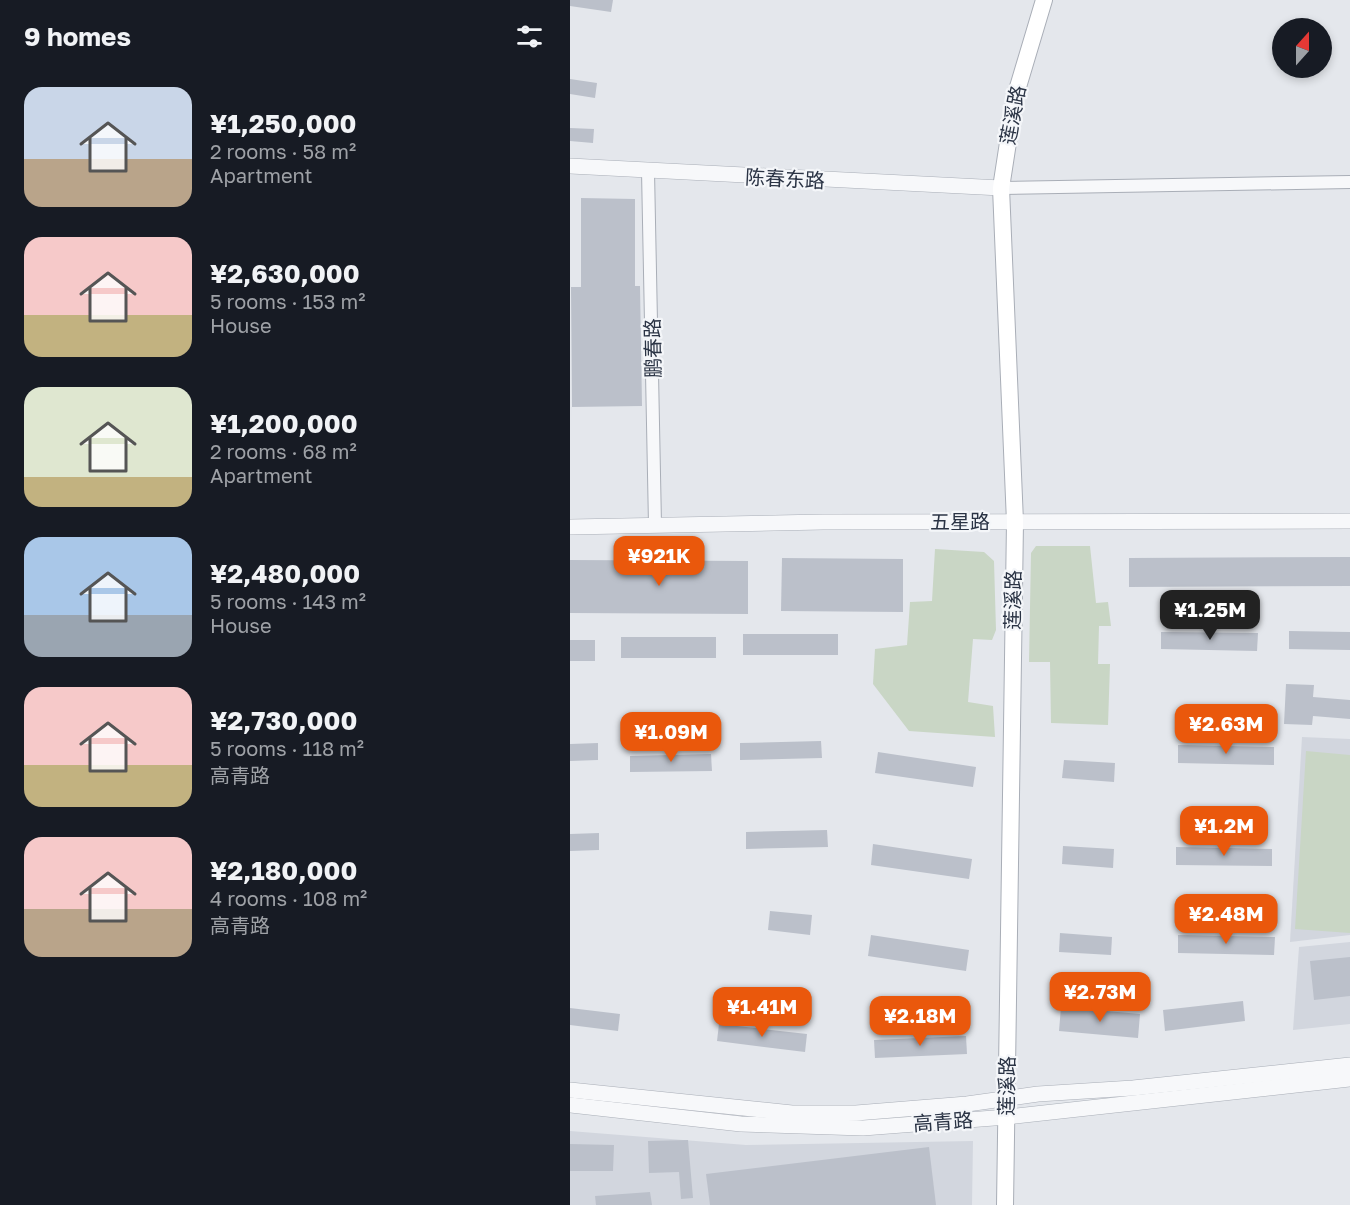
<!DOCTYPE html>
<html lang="en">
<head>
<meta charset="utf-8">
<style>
	body { margin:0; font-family:"Golos Text","Noto Sans SC",sans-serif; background:#20242c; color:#f1f3f6; height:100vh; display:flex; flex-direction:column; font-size:22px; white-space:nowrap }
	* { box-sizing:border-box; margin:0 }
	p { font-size:20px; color:#9ea1a6 }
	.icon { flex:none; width:33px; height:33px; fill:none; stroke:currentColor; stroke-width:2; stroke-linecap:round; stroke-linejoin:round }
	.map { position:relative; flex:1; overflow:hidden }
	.drawer { display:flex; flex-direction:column; background:#171b24; width:570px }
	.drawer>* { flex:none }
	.needle { width:39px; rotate:21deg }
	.controls { position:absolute; left:702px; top:18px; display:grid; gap:12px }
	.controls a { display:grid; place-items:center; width:60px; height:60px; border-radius:50%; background:#171b24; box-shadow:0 3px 9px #0003; font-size:30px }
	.price { position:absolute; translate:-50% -51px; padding:0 14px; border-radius:12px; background:#ea580c; color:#fff; font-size:20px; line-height:39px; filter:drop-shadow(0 2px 3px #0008) }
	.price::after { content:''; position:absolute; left:50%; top:36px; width:18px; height:14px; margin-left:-9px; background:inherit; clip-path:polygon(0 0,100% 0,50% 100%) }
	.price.selected { background:#222; color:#fff }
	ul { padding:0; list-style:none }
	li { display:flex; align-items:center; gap:18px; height:150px; padding:0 24px }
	li span { display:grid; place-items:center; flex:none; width:168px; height:120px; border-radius:18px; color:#555 }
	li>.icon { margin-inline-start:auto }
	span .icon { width:72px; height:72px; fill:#fffc; stroke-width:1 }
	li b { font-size:26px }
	h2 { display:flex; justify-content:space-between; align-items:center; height:72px; padding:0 24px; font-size:26px }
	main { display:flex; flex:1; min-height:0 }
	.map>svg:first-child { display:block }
</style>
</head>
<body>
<main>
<section class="drawer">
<h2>9 homes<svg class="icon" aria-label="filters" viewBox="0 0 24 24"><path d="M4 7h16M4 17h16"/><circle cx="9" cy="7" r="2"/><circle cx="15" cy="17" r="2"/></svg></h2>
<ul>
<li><span style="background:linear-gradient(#c9d6e8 60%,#b9a48a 0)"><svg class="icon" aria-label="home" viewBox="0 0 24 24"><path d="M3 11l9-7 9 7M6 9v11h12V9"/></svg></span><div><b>¥1,250,000</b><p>2 rooms · 58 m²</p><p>Apartment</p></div></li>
<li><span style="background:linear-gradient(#f6c9c9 65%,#c2b280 0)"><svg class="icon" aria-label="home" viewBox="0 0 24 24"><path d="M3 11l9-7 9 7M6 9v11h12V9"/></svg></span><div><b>¥2,630,000</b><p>5 rooms · 153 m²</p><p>House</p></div></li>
<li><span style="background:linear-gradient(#dfe7d0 75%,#c2b280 0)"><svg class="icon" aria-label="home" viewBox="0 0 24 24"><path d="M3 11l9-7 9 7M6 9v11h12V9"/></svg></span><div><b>¥1,200,000</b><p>2 rooms · 68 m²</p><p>Apartment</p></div></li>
<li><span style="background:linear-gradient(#a9c7e8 65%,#9aa5b1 0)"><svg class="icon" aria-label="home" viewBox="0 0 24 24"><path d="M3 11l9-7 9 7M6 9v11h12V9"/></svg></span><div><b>¥2,480,000</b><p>5 rooms · 143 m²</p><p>House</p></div></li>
<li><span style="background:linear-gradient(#f6c9c9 65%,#c2b280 0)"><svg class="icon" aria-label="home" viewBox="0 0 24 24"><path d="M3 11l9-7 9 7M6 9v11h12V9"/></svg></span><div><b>¥2,730,000</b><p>5 rooms · 118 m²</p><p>高青路</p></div></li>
<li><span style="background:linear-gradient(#f6c9c9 60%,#b9a48a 0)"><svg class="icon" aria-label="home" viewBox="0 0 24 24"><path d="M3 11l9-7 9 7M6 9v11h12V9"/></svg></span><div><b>¥2,180,000</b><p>4 rooms · 108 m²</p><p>高青路</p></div></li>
</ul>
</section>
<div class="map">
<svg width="780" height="1205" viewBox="0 0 780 1205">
	<rect width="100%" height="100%" fill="#e4e7ec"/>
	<g fill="#d2d6de">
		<path d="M732,737L780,739V935L720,942Z"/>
		<path d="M780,942V1024L723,1030L729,947Z"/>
		<path d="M0,1131L176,1145L403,1141L402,1205H0Z"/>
	</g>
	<g fill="#c9d6c5">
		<path d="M466,546H520L526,603L538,602L541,626H529L528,664H540L538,725L481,723L480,662H459L461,553Z"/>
		<path d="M365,549L414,552L424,561L426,630L422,640L403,639L398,702L423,706L425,737L339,731L303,684L305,649L337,645L340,602L362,601Z"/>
		<path d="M736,751L780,755V933L725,929Z"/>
	</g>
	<g fill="#bbc0ca">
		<path d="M0,0H43L41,12L0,6Z"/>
		<path d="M0,79L27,83L25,98L0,94Z"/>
		<path d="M0,128L24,129L23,143L0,141Z"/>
		<path d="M11,198L65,199V286H70L72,406L2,407L1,287H11Z"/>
		<path d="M780,557V586L559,587V558Z"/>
		<path d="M212,558L333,559V612L211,611Z"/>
		<path d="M0,560L178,561V614L0,613Z"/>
		<path d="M719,631L780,632V650L719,649Z"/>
		<path d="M591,632L688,633L687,651L591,649Z"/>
		<rect x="173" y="634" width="95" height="21"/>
		<rect x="51" y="637" width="95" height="21"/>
		<rect x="0" y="640" width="25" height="21"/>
		<path d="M716,684L744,685L743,697L780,700V719L743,716L742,725L714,724Z"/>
		<path d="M251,741L252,758L170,760V743Z"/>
		<path d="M28,743V760L0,761V744Z"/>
		<path d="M608,745L704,747V765L608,763Z"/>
		<path d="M308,752L406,767L403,787L305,773Z"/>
		<path d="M141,754L142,771L60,772V756Z"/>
		<path d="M494,760L545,763L544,782L492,778Z"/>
		<path d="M257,830L258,847L176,849V832Z"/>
		<path d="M29,833V850L0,851V834Z"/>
		<path d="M303,844L402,859L399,879L301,865Z"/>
		<path d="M493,846L544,849L543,868L492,864Z"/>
		<path d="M606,847L702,849V866L606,865Z"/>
		<path d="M200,911L242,915L240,935L198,930Z"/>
		<path d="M490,933L542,937L541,955L489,952Z"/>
		<path d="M301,935L399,950L396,971L298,956Z"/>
		<path d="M608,935L705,937L704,955L608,953Z"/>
		<path d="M780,957V996L744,1000L740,961Z"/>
		<path d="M673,1001L675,1021L595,1031L593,1010Z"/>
		<path d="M491,1007L570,1014L568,1038L489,1031Z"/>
		<path d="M0,1008L50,1014L48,1031L0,1025Z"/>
		<path d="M149,1024L237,1034L235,1052L147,1041Z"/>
		<path d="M396,1036L397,1054L305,1058L304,1040Z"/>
		<path d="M118,1140L123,1198L111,1199L109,1172L79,1173L78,1141Z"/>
		<path d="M0,1144L44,1145L43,1171H0Z"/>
		<path d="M359,1147L366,1205H140L136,1174Z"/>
		<path d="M80,1192L82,1205H26L25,1196Z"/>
	</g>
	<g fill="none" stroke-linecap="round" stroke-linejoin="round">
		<defs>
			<g id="minor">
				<path d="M78,171L85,525"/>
				<path d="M431,188L780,182"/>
			</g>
			<g id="tertiary">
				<path d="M0,166L431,188"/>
				<path d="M0,527L253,522L780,521"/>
				<path d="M0,1090L222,1113H286L397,1104L468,1094L563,1088L780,1065"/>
				<path d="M0,1105L171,1124L293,1128L437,1117L780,1079"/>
			</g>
			<path id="secondary" d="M435,1205L445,522L431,188L445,97L474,0"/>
		</defs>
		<use href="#minor" stroke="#a9aeb7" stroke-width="14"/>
		<use href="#tertiary" stroke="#a9aeb7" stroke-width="16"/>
		<use href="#secondary" stroke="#a9aeb7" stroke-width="18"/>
		<use href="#minor" stroke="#f7f8fa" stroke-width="12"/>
		<use href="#tertiary" stroke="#f7f8fa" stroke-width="15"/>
		<use href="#secondary" stroke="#fff" stroke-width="16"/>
	</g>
	<g text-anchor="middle" stroke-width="4.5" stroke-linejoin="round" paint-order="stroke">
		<g font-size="20" fill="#2b3445" stroke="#f4f6f9">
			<text transform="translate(443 115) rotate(-79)" y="7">莲溪路</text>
			<text transform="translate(215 179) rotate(3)" y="7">陈春东路</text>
			<text transform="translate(83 348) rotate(-91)" y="7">鹏春路</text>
			<text x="390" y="529">五星路</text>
			<text transform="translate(443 600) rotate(-89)" y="7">莲溪路</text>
			<text transform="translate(437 1086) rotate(-89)" y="7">莲溪路</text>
			<text transform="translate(373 1122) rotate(-4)" y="7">高青路</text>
		</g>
	</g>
</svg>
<div class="controls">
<a><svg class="needle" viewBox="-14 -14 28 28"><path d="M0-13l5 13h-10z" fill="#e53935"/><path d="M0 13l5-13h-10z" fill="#9ea1a6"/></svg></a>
</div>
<b class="price" style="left:89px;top:587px">¥921K</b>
<b class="price selected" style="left:640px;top:641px">¥1.25M</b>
<b class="price" style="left:656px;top:755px">¥2.63M</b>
<b class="price" style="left:101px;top:763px">¥1.09M</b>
<b class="price" style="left:654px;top:857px">¥1.2M</b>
<b class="price" style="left:656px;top:945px">¥2.48M</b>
<b class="price" style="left:530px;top:1023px">¥2.73M</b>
<b class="price" style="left:192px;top:1038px">¥1.41M</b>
<b class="price" style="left:350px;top:1047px">¥2.18M</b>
</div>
</main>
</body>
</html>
